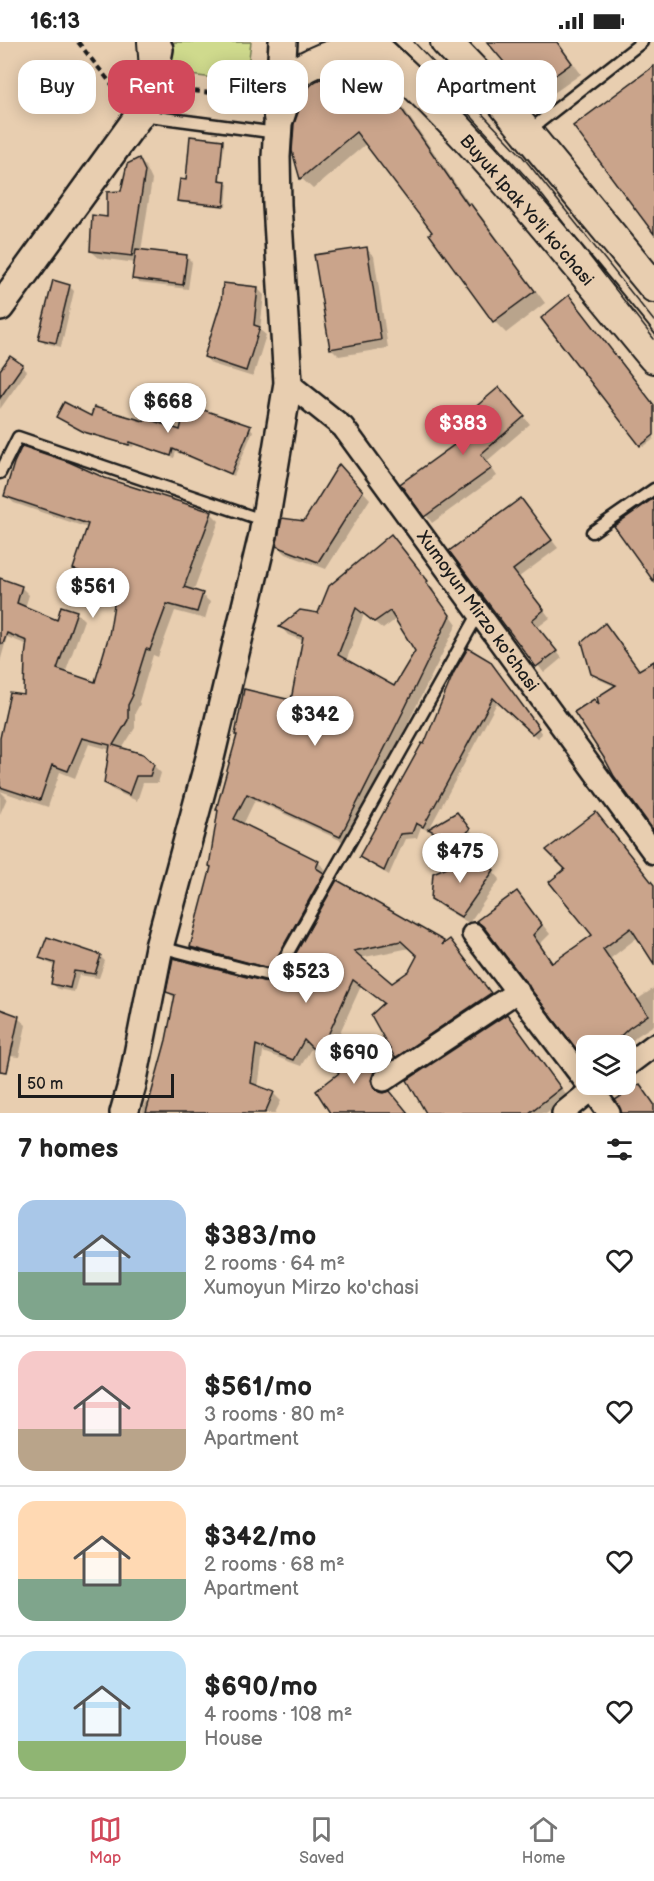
<!DOCTYPE html>
<html lang="en">
<head>
<meta charset="utf-8">
<style>
	body { margin:0; font-family:"Balsamiq Sans",sans-serif; background:#f6f6f6; color:#222; height:100vh; display:flex; flex-direction:column; font-size:22px; white-space:nowrap }
	* { box-sizing:border-box; margin:0 }
	p { font-size:20px; color:#767676 }
	.icon { flex:none; width:33px; height:33px; fill:none; stroke:currentColor; stroke-width:2; stroke-linecap:round; stroke-linejoin:round }
	.map { position:relative; height:1071px; overflow:hidden }
	.side { display:flex; flex-direction:column; background:#fff; flex:1 }
	.side>* { flex:none }
	.top-card { position:absolute; left:18px; top:18px; width:618px; height:54px; display:flex; gap:12px }
	.fabs { position:absolute; left:576px; top:993px; display:grid; gap:12px }
	.fabs a { display:grid; place-items:center; width:60px; height:60px; border-radius:12px; background:#fff; box-shadow:0 3px 15px #0003; font-size:30px }
	.scale { position:absolute; left:18px; bottom:15px; width:156px; box-sizing:border-box; padding-left:6px; border:3px solid #1c1c1c; border-top:0; font-size:16px; line-height:21px; white-space:nowrap; color:#1c1c1c; -webkit-text-stroke:4px #e8ceb0; paint-order:stroke }
	.price { position:absolute; translate:-50% -51px; padding:0 14px; border-radius:21px; background:#fff; color:#222; font-size:20px; line-height:39px; filter:drop-shadow(0 2px 3px #0008) }
	.price::after { content:''; position:absolute; left:50%; top:36px; width:18px; height:14px; margin-left:-9px; background:inherit; clip-path:polygon(0 0,100% 0,50% 100%) }
	.price.active { background:#d1495b; color:#fff }
	ul { padding:0; list-style:none }
	li { display:flex; align-items:center; gap:18px; height:150px; padding:0 18px }
	li+li { border-top:2px solid #e0e0e0 }
	li span { display:grid; place-items:center; flex:none; width:168px; height:120px; border-radius:18px; color:#555 }
	li>.icon { margin-inline-start:auto }
	span .icon { width:72px; height:72px; fill:#fffc; stroke-width:1 }
	li b { font-size:26px }
	h2 { display:flex; justify-content:space-between; align-items:center; height:72px; padding:0 18px; font-size:26px }
	.pill { padding:0 21px; border-radius:18px; background:#fff; box-shadow:0 3px 15px #0003; font-size:21px; line-height:54px }
	.pill.active { background:#d1495b; color:#fff }
	.status { display:flex; justify-content:space-between; align-items:center; height:42px; padding:0 30px; background:#fff; direction:ltr }
	.status svg { height:16px; fill:currentColor }
	.tabs { display:flex; justify-content:space-around; align-items:center; height:84px; border-top:2px solid #e0e0e0; background:#fff; font-size:16px; color:#767676 }
	.tabs a { display:grid; justify-items:center; gap:3px }
	.tabs .active { color:#d1495b }
	.map>svg:first-child { display:block }
</style>
</head>
<body>
<div class="status"><b>16:13</b><svg viewBox="0 0 49 12"><path d="M0 12V9h3v3zM5 12V6h3v6zM10 12V3h3v9zM15 12V0h3v12zM26 1h20v11H26zM47 4h2v5h-2z"/></svg></div>
<div class="map">
<svg width="654" height="1071" viewBox="0 0 654 1071">
	<rect width="100%" height="100%" fill="#e8ceb0"/>
	<filter id="ink" filterUnits="userSpaceOnUse"><feTurbulence type="fractalNoise" baseFrequency=".0167" numOctaves="2"/><feDisplacementMap in="SourceGraphic" scale="12" xChannelSelector="R" yChannelSelector="G"/><feConvolveMatrix kernelMatrix="1 2 1 2 8 2 1 2 1" color-interpolation-filters="sRGB"/></filter>
	<g filter="url(#ink)">
		<path fill="#cfda8d" stroke="#767b54" stroke-width="1.5" d="M174,0H251L246,40L166,30Z"/>
		<g fill="#0003" fill-rule="evenodd">
			<path d="M489,0H558L581,32L541,60Z"/>
			<path d="M384,45L397,57L471,164L482,175L545,261L506,291L494,279L434,190L367,101L313,147L301,136L294,109Z"/>
			<path d="M222,99L224,101L220,140L228,142L226,165L181,161L179,159L187,140Z"/>
			<path d="M139,118L146,125L152,138L141,209L187,215L192,220L188,247L139,241L134,236L136,221L99,216L91,209Z"/>
			<path d="M366,207L374,214L388,306L339,314L331,306Z"/>
			<path d="M69,244L74,249L61,305L45,301L40,296Z"/>
			<path d="M257,246L264,253L260,288L266,293L253,335L212,322L205,315Z"/>
			<path d="M543,276L654,364V397L643,405L641,403Z"/>
			<path d="M10,316L27,329L0,367V330Z"/>
			<path d="M506,354L530,382L487,419L497,434L432,481L402,442L486,382Z"/>
			<path d="M58,375L92,376L182,390L250,385L253,389L234,434L176,410L174,416L134,402L133,405L87,392Z"/>
			<path d="M347,432L370,457L326,527L286,512L278,504L305,481Z"/>
			<path d="M104,438L211,471L219,479L193,550L202,553L210,560L205,577L175,569L158,615L153,613L139,660L140,662L135,671V686L122,707L153,723L161,731L158,741H143L137,759L113,748L106,741L111,708L89,702L75,736L60,730L48,765L0,749V709L26,655L28,603L7,595L0,620V538L21,545L29,553L25,566L58,580L76,570L84,578L65,632L96,642L111,593L118,548L82,535L74,527L88,486L14,461L6,454Z"/>
			<path d="M521,458L558,506L519,535L550,576L538,585L562,616L544,631L452,509Z"/>
			<path d="M391,494L434,548L433,549L457,582L348,802L255,758L243,783L318,820L326,828L324,833L331,840L277,933L199,912L191,904L212,825L211,824L292,660L304,599L288,593L281,585L319,573ZM364,572L383,587L396,577L417,609L395,647L346,619Z"/>
			<path d="M605,583L640,629L654,620V787L616,645L598,637L591,631Z"/>
			<path d="M494,626L542,692L537,696L498,659L428,789L421,785L417,796L405,797L389,833L365,819L361,814L424,704Z"/>
			<path d="M0,749L7,756L0,772Z"/>
			<path d="M462,777L474,793L463,806L435,792L430,788Z"/>
			<path d="M493,829L500,837L469,881L441,865L433,857Z"/>
			<path d="M338,840L445,902L450,899L498,960L404,1022L396,1015L385,962L361,944L332,1008L350,1002L379,1037L376,1044L378,1051L407,1071H330L341,1031L312,1005L301,1024L263,1010L258,1046L273,1051L281,1059L275,1071H142L145,1060L150,1062L167,998L176,958L168,950L276,942L289,928ZM410,906L418,914L410,930L391,943L360,916Z"/>
			<path d="M654,843V919L638,895L611,916L638,957L654,946V983L637,994L626,1005V1004H586V1017L489,889L478,879L517,851L550,892L540,902L554,922L594,893Z"/>
			<path d="M100,914L105,919L99,936L79,933L74,950L58,947L53,942L57,924L46,920L41,915Z"/>
			<path d="M0,969L18,976L26,983L19,1015L0,1013Z"/>
			<path d="M507,974L514,981L567,1054L546,1071H429Z"/>
		</g>
		<g fill="#caa48b" stroke="#1c1c1c" stroke-width="1.5" fill-rule="evenodd">
			<path d="M487,0H557L572,21L530,51Z"/>
			<path d="M654,24V192L573,84Z"/>
			<path d="M349,28L367,30L385,43L468,163L470,161L535,249L493,280L429,192L432,190L356,90L300,137L292,109L294,82L305,51L310,44L316,39L336,31Z"/>
			<path d="M190,94L223,98L219,138L226,139L224,164L177,159L180,137L186,138Z"/>
			<path d="M139,116L145,129L132,214L90,209L92,173L107,175V150L121,149L127,122Z"/>
			<path d="M367,205L381,298L330,307L314,213Z"/>
			<path d="M136,207L187,213L183,243L132,237Z"/>
			<path d="M53,238L70,243L56,301L38,297Z"/>
			<path d="M223,241L258,245L254,283L260,285L246,329L204,315L221,260Z"/>
			<path d="M569,253L654,363V393L640,404L541,276Z"/>
			<path d="M10,314L23,323L0,356V328Z"/>
			<path d="M499,345L525,374L481,412L492,426L424,475L400,442L483,382L472,368Z"/>
			<path d="M64,360L91,374L94,365L144,379L145,376L180,388L183,375L195,365L251,384L231,432L173,407L171,414L130,400L129,403L84,390L56,375Z"/>
			<path d="M22,404L69,420L105,436L212,470L184,545L203,551L197,570L167,562L150,608L146,607L132,652L133,653L128,663V678L113,703L143,712L154,722L150,734H136L129,753L104,741L110,703L82,696L68,729L52,723L40,758L0,745V696L10,651L24,653L25,615L27,599L7,591L3,602L0,601V536L22,544L17,561L57,578L61,564L77,569L57,627L95,640L109,593L117,544L73,527L88,482L4,454L14,421Z"/>
			<path d="M339,422L363,449L318,520L276,504L282,476L304,479Z"/>
			<path d="M521,456L552,498L513,528L544,568L532,578L557,609L536,625L449,509Z"/>
			<path d="M654,456V540L614,484Z"/>
			<path d="M391,492L428,539L426,540L450,573L405,666L340,795L247,752L234,777L319,819L316,826L324,831L275,919L269,926L190,905L211,825L209,824L218,768H216L237,693H235L244,647L291,658L303,595L279,585L300,568L318,571L329,544ZM356,566L374,580L390,569L415,609L394,644L338,613Z"/>
			<path d="M605,581L639,628L654,619V789L614,734L606,719L574,670L594,657L599,663L597,655L616,643L591,632L582,600Z"/>
			<path d="M468,606L490,619L539,686L532,692L493,656L423,785L416,781L412,791L400,792L384,829L359,815L422,701L424,702L454,630Z"/>
			<path d="M457,770L470,787L457,802L428,787Z"/>
			<path d="M596,770L654,843V922L631,886L603,907L648,973L629,986L610,1004H586V1020L483,884L476,879L517,849L542,883L533,893L552,921L592,893L549,840L565,827L546,808Z"/>
			<path d="M473,814L494,828L461,875L431,857L433,831Z"/>
			<path d="M337,838L444,899L442,903L450,897L491,951L395,1016L371,973L384,961L353,938L319,1013L304,998L293,1018L256,1003L251,1041L274,1050L265,1071H146L166,998L175,953L166,950L173,916L270,941H275L287,927ZM401,899L417,914L409,929L392,941L354,909Z"/>
			<path d="M47,895L101,913L95,932L74,929L70,946L51,942L55,921L39,916Z"/>
			<path d="M0,967L19,974L7,1030L0,1029Z"/>
			<path d="M507,972L561,1046L529,1071H426L407,1038Z"/>
			<path d="M345,995L374,1030L371,1038L374,1046L379,1050L384,1051L390,1049L408,1071H330L316,1049L339,1031L322,1015Z"/>
			<path d="M640,1042L654,1062V1071H622L615,1058Z"/>
		</g>
		<g fill="none" stroke-linecap="round" stroke-linejoin="round">
			<defs>
				<g id="service">
					<path d="M141,73L277,91"/>
					<path d="M527,90L642,0"/>
					<path d="M0,431L18,395L265,479"/>
					<path d="M592,490L654,447"/>
					<path d="M160,905L272,934L281,923L479,571"/>
				</g>
				<g id="minor">
					<path d="M288,341L343,385L654,811"/>
					<path d="M473,892L586,1040"/>
					<path d="M626,1024L654,1003"/>
					<path d="M384,1038L518,949"/>
					<path d="M589,1042L609,1071"/>
					<path d="M563,1071L599,1042"/>
				</g>
				<g id="tertiary">
					<path d="M0,265L149,60L159,7"/>
					<path d="M124,1071L132,1043L159,905L210,716L263,493L288,341L277,163L276,115L283,0"/>
				</g>
				<g id="secondary">
					<path d="M153,0L155,27"/>
					<path d="M369,0C475,94 564,207 654,316"/>
					<path d="M446,0L491,47L654,245"/>
					<path d="M279,74C284,60 288,38 301,28C304,25 309,23 313,21C339,8 358,10 385,15"/>
				</g>
			</defs>
			<use href="#service" stroke="#1c1c1c" stroke-width="15"/>
			<use href="#minor" stroke="#1c1c1c" stroke-width="26"/>
			<use href="#tertiary" stroke="#1c1c1c" stroke-width="32"/>
			<use href="#secondary" stroke="#1c1c1c" stroke-width="34"/>
			<g stroke="#1c1c1c" stroke-width="4" stroke-dasharray="6 4.5" stroke-linecap="butt">
				<path d="M78,0L113,44H130"/>
				<path d="M173,47L258,56"/>
			</g>
			<use href="#service" stroke="#e8ceb0" stroke-width="10"/>
			<use href="#minor" stroke="#e8ceb0" stroke-width="21"/>
			<use href="#tertiary" stroke="#e8ceb0" stroke-width="27"/>
			<use href="#secondary" stroke="#e8ceb0" stroke-width="30"/>
			<g stroke="#1c1c1c" stroke-width="1.5">
				<path d="M394,0L472,75L538,148L654,297"/>
				<path d="M414,0L523,115L654,279"/>
			</g>
		</g>
	</g>
	<g text-anchor="middle" stroke-width="4.5" stroke-linejoin="round" paint-order="stroke">
		<g font-size="18" fill="#1c1c1c" stroke="#e8ceb0">
			<text transform="translate(527 168) rotate(49)" y="6">Buyuk Ipak Yo'li ko'chasi</text>
			<text transform="translate(478 569) rotate(54)" y="6">Xumoyun Mirzo ko'chasi</text>
		</g>
	</g>
</svg>
<div class="fabs">
<a><svg class="icon" aria-label="layers" viewBox="0 0 24 24"><path d="M12 4l9 5-9 5-9-5zM3 14l9 5 9-5"/></svg></a>
</div>
<div class="scale">50 m</div>
<b class="price" style="left:168px;top:392px">$668</b>
<b class="price active" style="left:463px;top:414px">$383</b>
<b class="price" style="left:93px;top:577px">$561</b>
<b class="price" style="left:315px;top:705px">$342</b>
<b class="price" style="left:460px;top:842px">$475</b>
<b class="price" style="left:306px;top:962px">$523</b>
<b class="price" style="left:354px;top:1043px">$690</b>
<div class="top-card">
<a class="pill">Buy</a>
<a class="pill active">Rent</a>
<a class="pill">Filters</a>
<a class="pill">New</a>
<a class="pill">Apartment</a>
</div>
</div>
<section class="side">
<h2>7 homes<svg class="icon" aria-label="filters" viewBox="0 0 24 24"><path d="M4 7h16M4 17h16"/><circle cx="9" cy="7" r="2"/><circle cx="15" cy="17" r="2"/></svg></h2>
<ul>
<li><span style="background:linear-gradient(#a9c7e8 60%,#7fa58c 0)"><svg class="icon" aria-label="home" viewBox="0 0 24 24"><path d="M3 11l9-7 9 7M6 9v11h12V9"/></svg></span><div><b>$383/mo</b><p>2 rooms · 64 m²</p><p>Xumoyun Mirzo ko'chasi</p></div><svg class="icon" aria-label="heart" viewBox="0 0 24 24"><path d="M12 20l-8-8c-3-5 5-10 8-4 3-6 11-1 8 4z"/></svg></li>
<li><span style="background:linear-gradient(#f6c9c9 65%,#b9a48a 0)"><svg class="icon" aria-label="home" viewBox="0 0 24 24"><path d="M3 11l9-7 9 7M6 9v11h12V9"/></svg></span><div><b>$561/mo</b><p>3 rooms · 80 m²</p><p>Apartment</p></div><svg class="icon" aria-label="heart" viewBox="0 0 24 24"><path d="M12 20l-8-8c-3-5 5-10 8-4 3-6 11-1 8 4z"/></svg></li>
<li><span style="background:linear-gradient(#ffd9b3 65%,#7fa58c 0)"><svg class="icon" aria-label="home" viewBox="0 0 24 24"><path d="M3 11l9-7 9 7M6 9v11h12V9"/></svg></span><div><b>$342/mo</b><p>2 rooms · 68 m²</p><p>Apartment</p></div><svg class="icon" aria-label="heart" viewBox="0 0 24 24"><path d="M12 20l-8-8c-3-5 5-10 8-4 3-6 11-1 8 4z"/></svg></li>
<li><span style="background:linear-gradient(#bfe0f5 75%,#8fb573 0)"><svg class="icon" aria-label="home" viewBox="0 0 24 24"><path d="M3 11l9-7 9 7M6 9v11h12V9"/></svg></span><div><b>$690/mo</b><p>4 rooms · 108 m²</p><p>House</p></div><svg class="icon" aria-label="heart" viewBox="0 0 24 24"><path d="M12 20l-8-8c-3-5 5-10 8-4 3-6 11-1 8 4z"/></svg></li>
</ul>
</section>
<nav class="tabs">
<a class="active"><svg class="icon" aria-label="map" viewBox="0 0 24 24"><path d="M3 6l6-2 6 2 6-2v14l-6 2-6-2-6 2zM9 4v14M15 6v14"/></svg>Map</a>
<a><svg class="icon" aria-label="saved" viewBox="0 0 24 24"><path d="M7 4h10v16l-5-4-5 4z"/></svg>Saved</a>
<a><svg class="icon" aria-label="home" viewBox="0 0 24 24"><path d="M3 11l9-7 9 7M6 9v11h12V9"/></svg>Home</a>
</nav>
</body>
</html>
